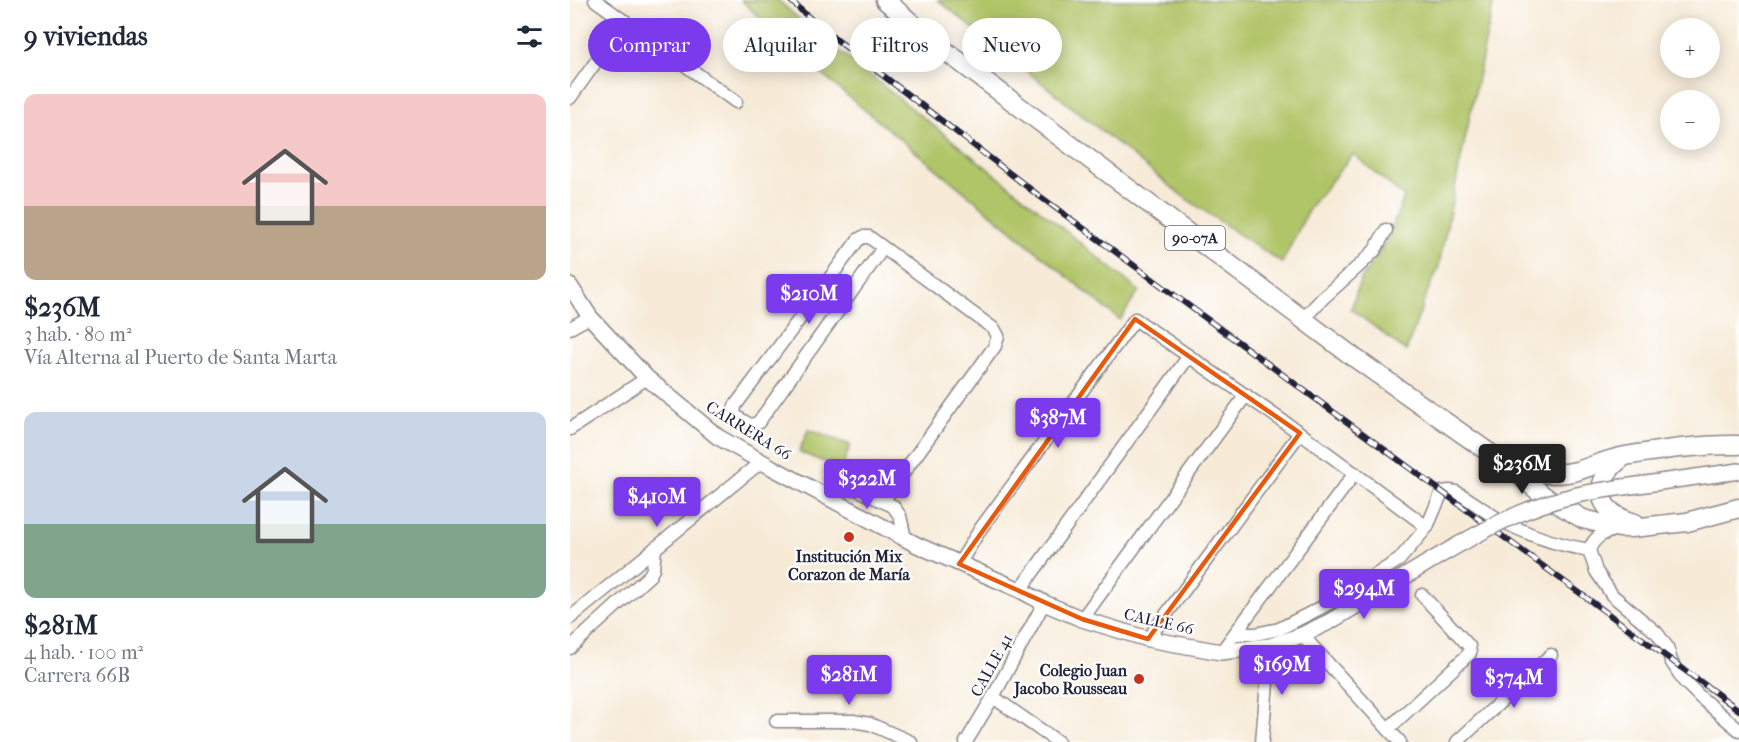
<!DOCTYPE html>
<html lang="es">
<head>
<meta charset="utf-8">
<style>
	body { margin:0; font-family:"IM FELL French Canon",serif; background:#f2f2f3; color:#1f2937; height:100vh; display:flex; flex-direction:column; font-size:22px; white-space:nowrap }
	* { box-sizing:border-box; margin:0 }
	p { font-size:20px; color:#747a83 }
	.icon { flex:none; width:33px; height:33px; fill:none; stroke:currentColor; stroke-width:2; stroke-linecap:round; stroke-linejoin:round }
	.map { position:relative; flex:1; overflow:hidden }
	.sheet { display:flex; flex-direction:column; background:#fff; width:570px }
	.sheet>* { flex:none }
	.banner { position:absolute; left:18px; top:18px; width:570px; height:54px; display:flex; gap:12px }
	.buttons { position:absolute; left:1090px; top:18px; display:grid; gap:12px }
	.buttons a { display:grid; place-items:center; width:60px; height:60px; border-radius:50%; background:#fff; box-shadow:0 3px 15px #0003; font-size:30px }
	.price { position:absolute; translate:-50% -51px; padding:0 14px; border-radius:6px; background:#7c3aed; color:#fff; font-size:20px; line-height:39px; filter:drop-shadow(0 2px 3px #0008) }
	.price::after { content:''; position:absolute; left:50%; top:36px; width:18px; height:14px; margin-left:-9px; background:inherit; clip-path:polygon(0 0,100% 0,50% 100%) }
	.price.current { background:#222; color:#fff }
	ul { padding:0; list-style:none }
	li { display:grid; align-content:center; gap:12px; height:318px; padding:0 24px }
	li span { display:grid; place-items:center; height:186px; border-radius:12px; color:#555 }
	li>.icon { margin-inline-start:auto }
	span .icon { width:108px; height:108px; fill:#fffc; stroke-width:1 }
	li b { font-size:26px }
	h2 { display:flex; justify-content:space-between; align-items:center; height:72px; padding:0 24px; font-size:26px }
	.pill { padding:0 21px; border-radius:27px; background:#fff; box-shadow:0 3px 15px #0003; font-size:21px; line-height:54px }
	.pill.current { background:#7c3aed; color:#fff }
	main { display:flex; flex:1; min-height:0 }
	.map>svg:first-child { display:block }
</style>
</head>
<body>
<main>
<section class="sheet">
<h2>9 viviendas<svg class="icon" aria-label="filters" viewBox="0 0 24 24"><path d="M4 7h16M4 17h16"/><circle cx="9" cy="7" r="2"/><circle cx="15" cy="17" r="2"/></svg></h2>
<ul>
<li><span style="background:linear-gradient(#f6c9c9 60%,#b9a48a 0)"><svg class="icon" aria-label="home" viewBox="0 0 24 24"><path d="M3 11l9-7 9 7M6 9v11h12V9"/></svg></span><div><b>$236M</b><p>3 hab. · 80 m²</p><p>Vía Alterna al Puerto de Santa Marta</p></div></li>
<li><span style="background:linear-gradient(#c9d6e8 60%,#7fa58c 0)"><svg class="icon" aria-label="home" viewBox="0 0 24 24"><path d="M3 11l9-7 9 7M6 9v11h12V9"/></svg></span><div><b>$281M</b><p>4 hab. · 100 m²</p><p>Carrera 66B</p></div></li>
</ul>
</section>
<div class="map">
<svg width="1169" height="742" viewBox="0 0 1169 742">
	<rect width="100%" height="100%" fill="#fff"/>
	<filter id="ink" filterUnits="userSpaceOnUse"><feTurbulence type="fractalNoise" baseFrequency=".0167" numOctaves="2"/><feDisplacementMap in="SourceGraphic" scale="12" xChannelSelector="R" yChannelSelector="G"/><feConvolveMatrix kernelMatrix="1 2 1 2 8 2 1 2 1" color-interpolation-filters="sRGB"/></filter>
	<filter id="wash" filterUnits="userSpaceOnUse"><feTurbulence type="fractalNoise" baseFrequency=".008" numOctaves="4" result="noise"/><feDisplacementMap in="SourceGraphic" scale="24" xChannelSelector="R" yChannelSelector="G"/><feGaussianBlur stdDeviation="1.35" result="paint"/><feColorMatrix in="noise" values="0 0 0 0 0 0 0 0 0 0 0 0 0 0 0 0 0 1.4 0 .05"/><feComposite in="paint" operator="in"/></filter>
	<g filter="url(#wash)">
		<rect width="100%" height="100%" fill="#f7ebd8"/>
		<g fill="#b0c468" stroke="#697352" stroke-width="1.5">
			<path d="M171,0H208L230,20L475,214L569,291L550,320L251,74Z"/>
			<path d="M368,0H924L868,269L857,293L836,351L781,309L790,281L818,238L834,197L783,154L740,207L712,263L615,198Z"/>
			<path d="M238,430L280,445L272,469L229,452Z"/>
		</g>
	</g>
	<g filter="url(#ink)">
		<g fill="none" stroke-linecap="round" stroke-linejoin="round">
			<defs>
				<g id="minor">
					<path d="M25,0L166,102"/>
					<path d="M0,98L55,21"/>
					<path d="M313,248L188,423L180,425L164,415L165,406L288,240L293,237H299L424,329L428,336L425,346L313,501"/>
					<path d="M733,319L753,298L791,264L805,250L816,230"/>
					<path d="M0,328L20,317"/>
					<path d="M0,429L77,378"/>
					<path d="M252,494L276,487H282L323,506L330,516L335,538"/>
					<path d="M1019,550C1026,534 1034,534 1049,528"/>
					<path d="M389,564L411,528L565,319L730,433L857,527"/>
					<path d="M450,590L619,356"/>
					<path d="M0,618L192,461"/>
					<path d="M512,619L676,395"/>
					<path d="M665,634H685L709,629L766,600L829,560L857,527L872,492L879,491L886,492C902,500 915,512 930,520C958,535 987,545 1019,550L1026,571L1042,595L1087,633L1097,647L1101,661L1114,681L1130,697L1169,730"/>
					<path d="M732,635L830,742"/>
					<path d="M578,639L730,433"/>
					<path d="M0,648L80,575L83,569L85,548"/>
					<path d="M651,652L785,473"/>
					<path d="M423,697L488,742"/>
					<path d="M206,721H283L300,724L341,742"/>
					<path d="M818,729L900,653L899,646L852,595"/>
					<path d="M396,742L423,697L474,603"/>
					<path d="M692,742L700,646"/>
					<path d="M887,742L981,655"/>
				</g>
				<g id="tertiary">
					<path d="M0,286L20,317L77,378L148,437L203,468L347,545L450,590L474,603L512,619L578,639L651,652L700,646L732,635L759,622L869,556"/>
					<path d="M1054,487L1169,471"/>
				</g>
				<g id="primary">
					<path d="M315,0L362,41L782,356L941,468L974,496L1013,519L1050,528H1062L1117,522L1169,508"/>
					<path d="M1052,458C1020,482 1025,512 1065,523"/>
					<path d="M943,468C965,472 985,477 1007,471C1023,466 1038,459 1055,456C1092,450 1131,444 1169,445"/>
				</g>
			</defs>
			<use href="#minor" stroke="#8c868a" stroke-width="15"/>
			<use href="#tertiary" stroke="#8c868a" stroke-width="18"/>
			<use href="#primary" stroke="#8c868a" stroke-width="21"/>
			<use href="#minor" stroke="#fff" stroke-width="12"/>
			<use href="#tertiary" stroke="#fff" stroke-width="15"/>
			<use href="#primary" stroke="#fff" stroke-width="18"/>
			<defs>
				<path id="rail" d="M220,0L245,23L464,192L1169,710"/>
			</defs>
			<use href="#rail" stroke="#22223b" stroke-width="6"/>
			<use href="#rail" stroke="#fff" stroke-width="4" stroke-dasharray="11" stroke-linecap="butt"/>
			<defs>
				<path id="tertiary-bridge" d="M869,556C910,532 952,508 999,497C1017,492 1035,490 1054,487"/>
			</defs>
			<use href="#tertiary-bridge" stroke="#8c868a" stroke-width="18" stroke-linecap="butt"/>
			<use href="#tertiary-bridge" stroke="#fff" stroke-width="15"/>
		</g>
	</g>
	<path fill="none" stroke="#e8590c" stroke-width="4.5" stroke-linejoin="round" d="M565,319L730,433L578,639L512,619L389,564Z"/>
	<g fill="#c8321e" stroke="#fff" stroke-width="2">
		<circle cx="279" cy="537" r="6"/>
		<circle cx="569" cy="679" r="6"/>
	</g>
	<g text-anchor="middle" stroke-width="4.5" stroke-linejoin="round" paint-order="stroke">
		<rect fill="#fff" stroke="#646476" stroke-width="1.5" x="595" y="226" width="60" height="24" rx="4.5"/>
		<g font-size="15" font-weight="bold" fill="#22223b">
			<text x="625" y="243">90-07A</text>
		</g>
		<g font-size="16" fill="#22223b" stroke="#fff">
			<text transform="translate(179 430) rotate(32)" y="6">CARRERA 66</text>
			<text transform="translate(589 621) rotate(13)" y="6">CALLE 66</text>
			<text transform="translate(421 665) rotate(-61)" y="6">CALLE 41</text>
		</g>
		<g font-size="16" font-weight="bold" fill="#22223b" stroke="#fff">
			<text x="279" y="562">Institución Mix<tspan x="279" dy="18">Corazon de María</tspan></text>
			<text x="557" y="676" text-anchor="end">Colegio Juan<tspan x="557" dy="18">Jacobo Rousseau</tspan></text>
		</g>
	</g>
</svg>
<div class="buttons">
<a>+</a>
<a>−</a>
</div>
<b class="price" style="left:239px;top:325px">$210M</b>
<b class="price" style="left:488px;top:449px">$387M</b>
<b class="price current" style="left:952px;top:495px">$236M</b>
<b class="price" style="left:297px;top:510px">$322M</b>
<b class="price" style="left:87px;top:528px">$410M</b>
<b class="price" style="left:794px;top:620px">$294M</b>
<b class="price" style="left:712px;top:696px">$169M</b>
<b class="price" style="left:279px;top:706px">$281M</b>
<b class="price" style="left:944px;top:709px">$374M</b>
<div class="banner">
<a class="pill current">Comprar</a>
<a class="pill">Alquilar</a>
<a class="pill">Filtros</a>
<a class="pill">Nuevo</a>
</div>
</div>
</main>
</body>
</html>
